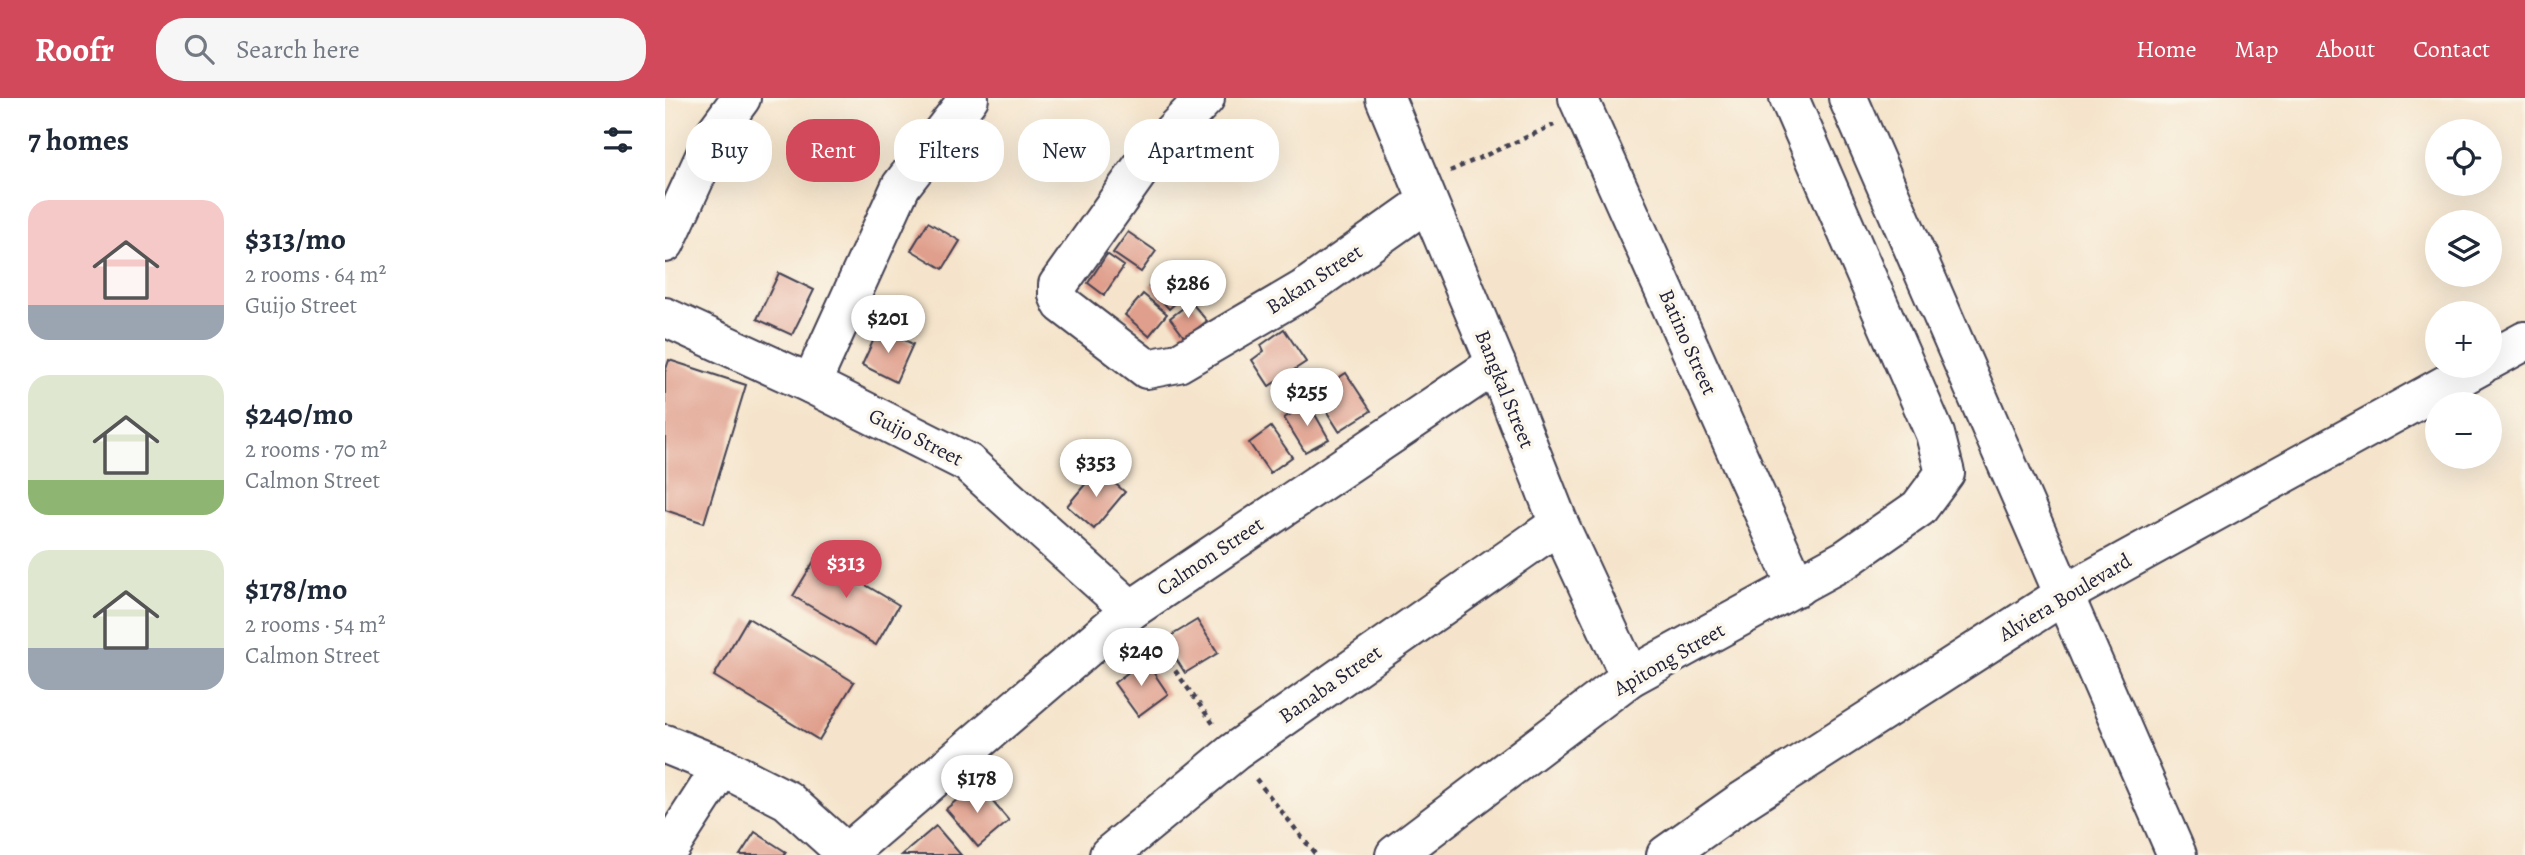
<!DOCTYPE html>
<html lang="en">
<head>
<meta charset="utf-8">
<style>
	body { margin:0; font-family:Alegreya,serif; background:#f6f6f7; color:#1f2937; height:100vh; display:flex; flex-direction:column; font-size:26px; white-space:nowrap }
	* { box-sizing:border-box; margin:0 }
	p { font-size:23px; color:#747a83 }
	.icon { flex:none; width:38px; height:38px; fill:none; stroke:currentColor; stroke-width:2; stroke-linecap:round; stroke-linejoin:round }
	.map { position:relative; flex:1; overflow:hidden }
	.sheet { display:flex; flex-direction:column; background:#fff; width:665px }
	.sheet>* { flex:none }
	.guide { position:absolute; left:21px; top:21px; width:665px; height:63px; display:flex; gap:14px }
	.controls { position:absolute; left:1760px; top:21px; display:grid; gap:14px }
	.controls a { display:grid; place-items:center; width:77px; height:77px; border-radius:50%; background:#fff; box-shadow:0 7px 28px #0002; font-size:35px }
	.price { position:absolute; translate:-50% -60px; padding:0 16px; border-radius:24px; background:#fff; color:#222; font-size:23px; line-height:46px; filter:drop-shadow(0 2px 4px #0008) }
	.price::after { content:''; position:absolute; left:50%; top:42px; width:21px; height:16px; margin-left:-10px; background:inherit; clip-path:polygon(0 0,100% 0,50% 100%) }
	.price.on { background:#d1495b; color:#fff }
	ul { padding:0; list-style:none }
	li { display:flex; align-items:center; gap:21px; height:175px; padding:0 28px }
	li span { display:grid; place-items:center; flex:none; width:196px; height:140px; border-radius:21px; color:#555 }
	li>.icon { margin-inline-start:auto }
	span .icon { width:84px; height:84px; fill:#fffc; stroke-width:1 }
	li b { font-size:30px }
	h2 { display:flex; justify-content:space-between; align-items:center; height:84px; padding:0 28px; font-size:30px }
	.chip { padding:0 24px; border-radius:28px; background:#fff; box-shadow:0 7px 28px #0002; font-size:24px; line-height:63px }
	.chip.on { background:#d1495b; color:#fff }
	header { display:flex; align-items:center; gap:42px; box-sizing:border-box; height:98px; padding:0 35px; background:#d1495b; color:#fff }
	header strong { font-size:33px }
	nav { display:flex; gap:38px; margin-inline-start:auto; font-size:24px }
	.search { width:490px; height:63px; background:#f6f6f7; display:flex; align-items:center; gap:18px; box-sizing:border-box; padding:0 24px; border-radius:28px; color:#747a83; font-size:26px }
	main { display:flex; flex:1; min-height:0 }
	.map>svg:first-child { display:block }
</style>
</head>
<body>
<header>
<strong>Roofr</strong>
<div class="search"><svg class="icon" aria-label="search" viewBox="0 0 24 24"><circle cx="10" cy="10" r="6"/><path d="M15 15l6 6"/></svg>Search here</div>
<nav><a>Home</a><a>Map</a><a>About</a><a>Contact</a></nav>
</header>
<main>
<section class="sheet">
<h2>7 homes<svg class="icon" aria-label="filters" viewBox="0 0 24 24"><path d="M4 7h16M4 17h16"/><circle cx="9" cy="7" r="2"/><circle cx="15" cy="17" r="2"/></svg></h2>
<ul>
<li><span style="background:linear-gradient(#f6c9c9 75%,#9aa5b1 0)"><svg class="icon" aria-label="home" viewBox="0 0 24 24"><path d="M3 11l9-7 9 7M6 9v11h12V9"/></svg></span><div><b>$313/mo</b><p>2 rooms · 64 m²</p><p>Guijo Street</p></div></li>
<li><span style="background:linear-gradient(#dfe7d0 75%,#8fb573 0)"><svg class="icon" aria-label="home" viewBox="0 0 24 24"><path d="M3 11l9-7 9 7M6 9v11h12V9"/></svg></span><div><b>$240/mo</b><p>2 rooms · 70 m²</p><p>Calmon Street</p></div></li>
<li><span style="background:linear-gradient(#dfe7d0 70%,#9aa5b1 0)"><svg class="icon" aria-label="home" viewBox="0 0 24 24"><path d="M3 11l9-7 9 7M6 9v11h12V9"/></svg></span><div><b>$178/mo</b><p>2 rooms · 54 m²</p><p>Calmon Street</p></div></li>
</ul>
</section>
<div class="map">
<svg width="1860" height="757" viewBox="0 0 1860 757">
	<rect width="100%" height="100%" fill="#fbf7ec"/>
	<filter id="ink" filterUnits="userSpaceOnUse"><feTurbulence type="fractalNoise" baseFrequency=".0143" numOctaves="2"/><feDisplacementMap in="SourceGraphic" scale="14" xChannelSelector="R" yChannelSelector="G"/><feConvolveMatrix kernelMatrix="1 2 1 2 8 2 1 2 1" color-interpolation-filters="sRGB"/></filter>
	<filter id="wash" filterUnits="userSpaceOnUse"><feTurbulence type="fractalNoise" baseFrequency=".00686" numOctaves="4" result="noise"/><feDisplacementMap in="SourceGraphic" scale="28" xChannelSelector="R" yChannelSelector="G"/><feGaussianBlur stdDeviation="1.57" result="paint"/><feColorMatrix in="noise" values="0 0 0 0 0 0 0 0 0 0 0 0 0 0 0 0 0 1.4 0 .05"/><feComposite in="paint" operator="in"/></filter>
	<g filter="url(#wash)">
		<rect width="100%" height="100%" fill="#f5e4cb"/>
		<g id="blocks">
			<g fill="#e09f8c">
				<path d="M263,124L295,143L278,171L246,152Z"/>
				<path d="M463,134L491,153L476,174L448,155Z"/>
				<path d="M442,156L459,168L439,197L423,185Z"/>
				<path d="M509,166L528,189L504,211L484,188Z"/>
				<path d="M114,175L149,192L127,237L92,221Z"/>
				<path d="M478,196L502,216L484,238L460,217Z"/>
				<path d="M526,204L542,223L520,240L505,220Z"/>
				<path d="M214,230L248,246L231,284L197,267Z"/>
				<path d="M619,231L641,264L604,288L587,262L599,253L596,247Z"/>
				<path d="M4,262L81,287L39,425L0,412V274Z"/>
				<path d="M681,275L706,313L674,333L650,295Z"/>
				<path d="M644,306L664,341L640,354L619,320Z"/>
				<path d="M606,329L627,359L605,375L584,345Z"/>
				<path d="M433,371L460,394L429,431L402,408Z"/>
				<path d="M152,458L234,507L211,547L128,498Z"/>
				<path d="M83,520L189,584L154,642L49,578Z"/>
				<path d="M532,522L553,555L520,575L499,542Z"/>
				<path d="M480,562L503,596L473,618L449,585Z"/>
				<path d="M312,685L344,723L313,749L281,711Z"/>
				<path d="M271,728L296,757H237Z"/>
				<path d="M90,734L121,754L119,757H75Z"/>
			</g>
		</g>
	</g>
	<g filter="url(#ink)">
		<use href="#blocks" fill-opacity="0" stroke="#423f51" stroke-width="2"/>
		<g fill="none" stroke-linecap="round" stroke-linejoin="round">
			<defs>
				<g id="minor">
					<path d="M540,0L486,56L393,187V197L397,206L482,271L513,265L638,192L762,104"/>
					<path d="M720,0L831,266L894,426L965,579"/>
					<path d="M913,0L1132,489"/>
					<path d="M1183,0L1512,757"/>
					<path d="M0,145L51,34L76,0"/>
					<path d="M0,219L146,286L303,365L466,512"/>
					<path d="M1825,262L1860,243"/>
					<path d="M146,286L236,88L304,0"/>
					<path d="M0,646L57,669L122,702L183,757"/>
					<path d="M182,755L466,512L831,266"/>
					<path d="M0,757L57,669"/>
					<path d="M444,757L569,654L894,426"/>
					<path d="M730,757L965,579L1181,461L1254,410L1280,375L1270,336L1124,0"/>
					<path d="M1001,757L1076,704L1400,496L1815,268"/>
				</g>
			</defs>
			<use href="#minor" stroke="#423f51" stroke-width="42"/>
			<g stroke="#423f51" stroke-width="4.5" stroke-dasharray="5 5" stroke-linecap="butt">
				<path d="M785,73L889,27"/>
				<path d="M487,540L549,627"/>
				<path d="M591,681L651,757"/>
			</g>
			<use href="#minor" stroke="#fff" stroke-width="38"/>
		</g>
	</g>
	<g text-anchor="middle" stroke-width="7" stroke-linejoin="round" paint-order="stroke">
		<g font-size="21" fill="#22223b" stroke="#fbf7ec">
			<text transform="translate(649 181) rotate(-33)" y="7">Bakan Street</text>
			<text transform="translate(1023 244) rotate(66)" y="7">Batino Street</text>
			<text transform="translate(840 291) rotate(68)" y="7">Bangkal Street</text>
			<text transform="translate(251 339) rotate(27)" y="7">Guijo Street</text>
			<text transform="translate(545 458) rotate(-34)" y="7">Calmon Street</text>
			<text transform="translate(1400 499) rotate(-31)" y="7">Alviera Boulevard</text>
			<text transform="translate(1004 561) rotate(-30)" y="7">Apitong Street</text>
			<text transform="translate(665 586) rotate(-35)" y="7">Banaba Street</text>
		</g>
	</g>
</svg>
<div class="controls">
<a><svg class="icon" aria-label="locate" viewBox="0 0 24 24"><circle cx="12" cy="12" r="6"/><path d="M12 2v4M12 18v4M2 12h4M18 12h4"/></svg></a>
<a><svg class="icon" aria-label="layers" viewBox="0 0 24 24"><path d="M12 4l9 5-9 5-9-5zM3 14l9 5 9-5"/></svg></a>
<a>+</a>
<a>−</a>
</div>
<b class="price" style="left:523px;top:222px">$286</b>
<b class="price" style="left:223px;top:257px">$201</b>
<b class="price" style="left:642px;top:330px">$255</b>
<b class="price" style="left:431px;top:401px">$353</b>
<b class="price on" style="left:181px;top:502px">$313</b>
<b class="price" style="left:476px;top:590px">$240</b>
<b class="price" style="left:312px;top:717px">$178</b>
<div class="guide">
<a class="chip">Buy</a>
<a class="chip on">Rent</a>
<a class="chip">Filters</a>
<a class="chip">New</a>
<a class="chip">Apartment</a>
</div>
</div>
</main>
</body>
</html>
